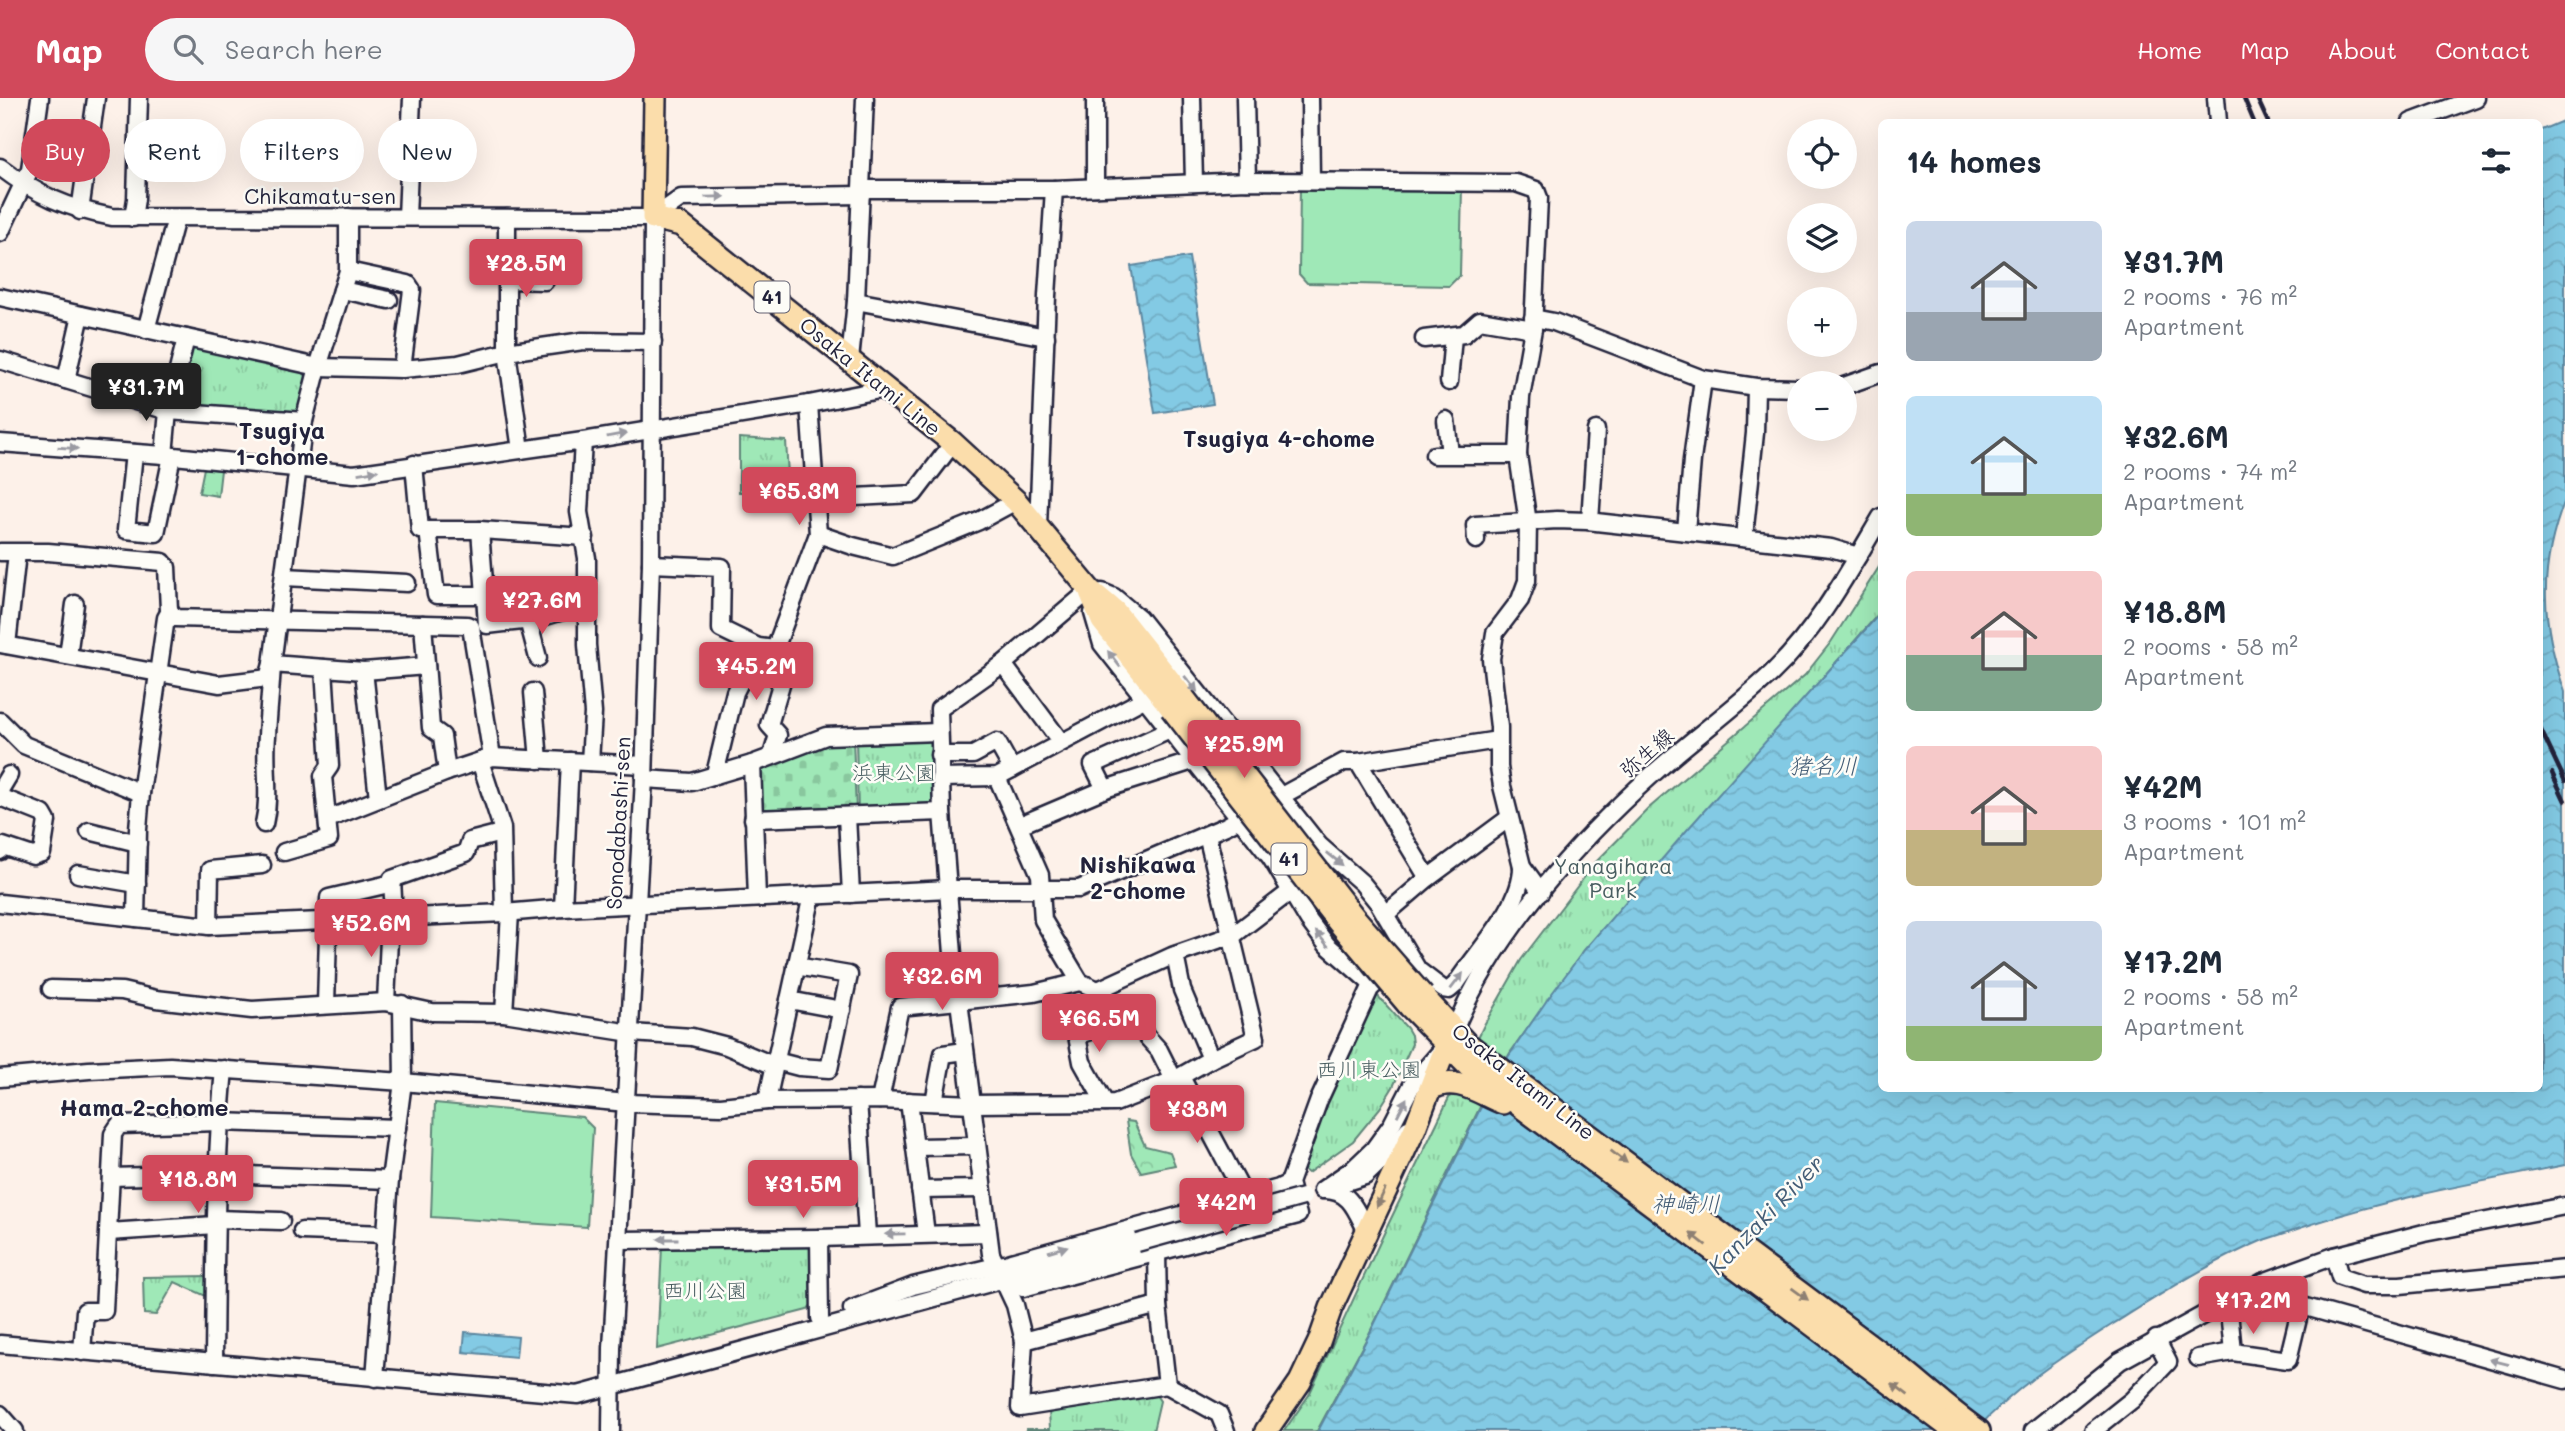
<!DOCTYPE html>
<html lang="en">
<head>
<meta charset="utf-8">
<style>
	body { margin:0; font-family:Mali,"Klee One",sans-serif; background:#f6f6f7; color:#1f2937; height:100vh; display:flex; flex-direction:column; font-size:26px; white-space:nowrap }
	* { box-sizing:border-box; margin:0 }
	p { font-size:23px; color:#747a83 }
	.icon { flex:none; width:38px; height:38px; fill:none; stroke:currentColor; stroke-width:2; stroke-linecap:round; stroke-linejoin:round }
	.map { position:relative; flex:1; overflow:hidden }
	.details { position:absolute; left:1878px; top:21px; width:665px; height:973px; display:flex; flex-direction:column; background:#fff; border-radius:10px; box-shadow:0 7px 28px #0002 }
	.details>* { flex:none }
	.guide { position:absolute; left:21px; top:21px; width:665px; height:63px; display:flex; gap:14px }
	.tools { position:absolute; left:1787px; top:21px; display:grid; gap:14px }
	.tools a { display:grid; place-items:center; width:70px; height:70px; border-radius:50%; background:#fff; box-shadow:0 7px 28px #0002; font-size:35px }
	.price { position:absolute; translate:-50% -60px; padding:0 16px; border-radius:7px; background:#d1495b; color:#fff; font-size:23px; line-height:46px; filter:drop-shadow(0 2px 4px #0008) }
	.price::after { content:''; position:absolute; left:50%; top:42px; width:21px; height:16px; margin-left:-10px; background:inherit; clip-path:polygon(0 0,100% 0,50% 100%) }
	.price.active { background:#222; color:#fff }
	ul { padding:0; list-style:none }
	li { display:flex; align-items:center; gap:21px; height:175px; padding:0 28px }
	li span { display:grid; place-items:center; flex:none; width:196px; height:140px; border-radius:10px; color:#555 }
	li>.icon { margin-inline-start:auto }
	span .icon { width:84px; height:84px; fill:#fffc; stroke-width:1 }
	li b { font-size:30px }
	h2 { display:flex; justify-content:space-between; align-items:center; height:84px; padding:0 28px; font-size:30px }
	.tag { padding:0 24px; border-radius:32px; background:#fff; box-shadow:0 7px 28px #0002; font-size:24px; line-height:63px }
	.tag.active { background:#d1495b; color:#fff }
	header { display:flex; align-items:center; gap:42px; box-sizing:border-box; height:98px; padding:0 35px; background:#d1495b; color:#fff }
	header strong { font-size:33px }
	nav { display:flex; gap:38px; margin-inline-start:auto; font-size:24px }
	.search { width:490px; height:63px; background:#f6f6f7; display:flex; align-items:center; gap:18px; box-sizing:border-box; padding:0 24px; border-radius:38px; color:#747a83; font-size:26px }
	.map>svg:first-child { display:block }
</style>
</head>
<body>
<header>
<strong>Map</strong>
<div class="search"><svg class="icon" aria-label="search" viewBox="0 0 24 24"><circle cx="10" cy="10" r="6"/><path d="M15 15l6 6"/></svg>Search here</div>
<nav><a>Home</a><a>Map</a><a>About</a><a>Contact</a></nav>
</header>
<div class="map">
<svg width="2565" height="1333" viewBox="0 0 2565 1333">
	<defs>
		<pattern id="forest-crowns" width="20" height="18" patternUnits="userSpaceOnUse" patternTransform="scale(1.75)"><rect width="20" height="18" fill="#9fe8b7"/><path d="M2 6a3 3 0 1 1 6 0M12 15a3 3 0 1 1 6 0" fill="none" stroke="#89c79e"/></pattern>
		<pattern id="cemetery-stones" width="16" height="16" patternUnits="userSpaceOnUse" patternTransform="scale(1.75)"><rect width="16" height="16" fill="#9fe8b7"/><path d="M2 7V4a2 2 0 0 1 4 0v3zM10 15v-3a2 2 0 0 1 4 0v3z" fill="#89c79e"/></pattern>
		<pattern id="park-tufts" width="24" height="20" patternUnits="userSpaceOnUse" patternTransform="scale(1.75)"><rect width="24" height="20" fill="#9fe8b7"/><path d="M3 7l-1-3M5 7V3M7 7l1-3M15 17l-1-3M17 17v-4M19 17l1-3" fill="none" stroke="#89c79e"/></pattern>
		<pattern id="water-waves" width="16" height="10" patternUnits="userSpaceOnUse" patternTransform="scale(1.75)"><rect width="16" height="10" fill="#83cae4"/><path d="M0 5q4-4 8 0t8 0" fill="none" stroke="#71adc4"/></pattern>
	</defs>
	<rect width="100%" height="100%" fill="#fdf1e9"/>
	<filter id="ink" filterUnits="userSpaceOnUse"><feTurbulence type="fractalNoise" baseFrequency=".0143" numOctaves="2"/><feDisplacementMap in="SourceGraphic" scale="14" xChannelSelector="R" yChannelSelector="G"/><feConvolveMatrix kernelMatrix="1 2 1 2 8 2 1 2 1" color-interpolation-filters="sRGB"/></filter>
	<g filter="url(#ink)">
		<g fill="#9fe8b7" stroke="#608579" stroke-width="2">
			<path d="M1300,87L1462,90L1460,177L1449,188L1307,185L1299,176Z"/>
			<path d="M435,1005L582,1019L593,1030L587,1129L431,1119Z"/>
		</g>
		<path fill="url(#forest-crowns)" stroke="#608579" stroke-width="2" d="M1126,1023L1134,1024L1145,1048L1170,1054L1175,1067L1141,1074L1131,1056Z"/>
		<path fill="url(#cemetery-stones)" stroke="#608579" stroke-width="2" d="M853,641L856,713L761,717L759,667L827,642Z"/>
		<g fill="url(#park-tufts)" stroke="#608579" stroke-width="2">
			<path d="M196,248L301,271L308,281L299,315L180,309L176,303L188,253Z"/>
			<path d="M739,340L786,343L788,377H810L811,402L781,401V394H739Z"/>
			<path d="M204,370L221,372L218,398L199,395Z"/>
			<path d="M1881,466V513L1584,852L1510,955L1480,1009L1369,1236L1317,1333H1284L1309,1297L1386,1131L1484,927L1521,862L1596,764L1649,710L1805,577L1831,544Z"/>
			<path d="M931,638L933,709L858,712L856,641Z"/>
			<path d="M1376,896L1407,930L1411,937L1412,946L1393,989L1380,1010L1353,1043L1308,1075L1300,1069L1335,979Z"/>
			<path d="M807,1142L813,1150L812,1206L807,1212L657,1251L662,1149Z"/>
			<path d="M208,1178V1199L175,1184L156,1217L144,1216L143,1179Z"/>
			<path d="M1156,1297L1160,1303L1153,1333H1026V1331H1050L1049,1312Z"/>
		</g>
		<g fill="url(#water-waves)" stroke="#5c87a0" stroke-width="2">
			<path d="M2565,22V402C2538,470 2541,525 2565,594V1067C2480,1084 2394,1099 2312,1126C2295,1132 2278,1137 2261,1143C2209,1165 2161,1196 2113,1226C2063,1258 2015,1289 1975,1333H1318L1371,1233L1481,1009L1508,959L1547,902L1585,851L1687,732L1881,514V990H2539V33Z"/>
			<path d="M1189,159L1213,306L1155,315L1131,168Z"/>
			<path d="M465,1234L518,1239L516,1259L463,1254Z"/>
		</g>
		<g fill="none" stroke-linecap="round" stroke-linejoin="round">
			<defs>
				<g id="minor">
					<path d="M1192,0L1194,85"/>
					<path d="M1245,0L1247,83"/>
					<path d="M1310,0L1311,83"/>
					<path d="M2216,0L2218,24"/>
					<path d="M2411,24L2476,0"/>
					<path d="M0,69C37,97 67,110 112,119L653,120"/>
					<path d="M1095,89V0"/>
					<path d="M862,91H1054L1247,83L1516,85L1536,92L1539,100L1533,231L1521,299L1518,357L1528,425L1527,483L1520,502L1495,535L1491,561L1499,629V669L1502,688L1522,768L1541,794"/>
					<path d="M80,113L96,0"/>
					<path d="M407,119L412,0"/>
					<path d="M133,120L136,101L139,0"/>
					<path d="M507,120V254L521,352"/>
					<path d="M653,120L681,100L861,97"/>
					<path d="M0,135L30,71L40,0"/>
					<path d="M348,173L408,186L412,192L402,271"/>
					<path d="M507,182L545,183"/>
					<path d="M342,192L389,202"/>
					<path d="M0,199L318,269L402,271L458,266L507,254L583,243L653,244"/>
					<path d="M856,203L1046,239"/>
					<path d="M1533,220L1554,224L1703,281L1756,289L1799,290"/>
					<path d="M146,232L176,120"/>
					<path d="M1424,241L1464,236L1480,222L1533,231"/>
					<path d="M0,262L168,313L304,323"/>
					<path d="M850,262L856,203L865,0"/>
					<path d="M66,282L81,217"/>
					<path d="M1449,284L1453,238"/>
					<path d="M1844,288L1881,275"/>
					<path d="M1446,322L1450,356"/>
					<path d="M583,343L579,414L587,460V547L593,615L590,664"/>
					<path d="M0,345L164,357L354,376L583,343L809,306L884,291"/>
					<path d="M134,355L126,432L156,435L172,358"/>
					<path d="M164,357L168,313L186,240"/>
					<path d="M1434,357H1518"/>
					<path d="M414,366L420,432H480L585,439"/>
					<path d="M816,401L914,396L953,345"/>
					<path d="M1590,423L1596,332"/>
					<path d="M1038,429L1047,198L1054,91"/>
					<path d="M428,432L436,497H485L487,527L532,522L587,506"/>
					<path d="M480,432L485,497"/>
					<path d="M1686,433L1692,362L1703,281"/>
					<path d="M818,436L853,448L893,458L979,423L1016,403"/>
					<path d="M1744,439L1755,335L1756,289"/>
					<path d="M1476,442L1475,427L1557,422L1587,423L1831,450L1858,458"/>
					<path d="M0,454H48L163,464L167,469L169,512L175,520L467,527L471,529L492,659"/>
					<path d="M651,466L722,469L721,531L758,549L775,551L789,559L769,627L778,637L772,657"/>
					<path d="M284,479L407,485"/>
					<path d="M1090,492L1003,566L939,611L942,714L953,856L991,1156L1015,1207L1024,1243L1020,1310L1167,1287L1158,1207L1157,1155"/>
					<path d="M1102,494L1114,499L1139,520L1319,747L1362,785L1379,806L1418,872L1443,891L1449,892L1456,886C1477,853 1523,808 1522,768"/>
					<path d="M1093,515L1102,546L1271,760L1309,823L1327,847L1373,887"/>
					<path d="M528,522L538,560"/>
					<path d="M423,526L431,630L442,638L447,674"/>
					<path d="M0,546L219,586L268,580L272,566L304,323L318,269L348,173V119"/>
					<path d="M7,547L17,455"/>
					<path d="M775,551L818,436L809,306"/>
					<path d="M68,558L75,506"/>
					<path d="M1003,566L1061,644"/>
					<path d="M364,573L378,700"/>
					<path d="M533,594L539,662"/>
					<path d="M0,623L24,647L141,695"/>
					<path d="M939,657H973L997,644L1012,671"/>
					<path d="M480,663L502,730L504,815"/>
					<path d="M1358,664L1428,780"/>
					<path d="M752,666L757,800"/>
					<path d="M715,676L735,594L758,549"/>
					<path d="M997,679L1040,777L1043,822L1080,884"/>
					<path d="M940,680L997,679L1144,601"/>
					<path d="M644,681L692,684L752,666L826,638L938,634"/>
					<path d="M1105,691L1093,667L1170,632"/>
					<path d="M0,692L9,677"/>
					<path d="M0,699L43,716L47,723L42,755L33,758L3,748L0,753"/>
					<path d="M847,718L851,796"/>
					<path d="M328,721L447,674L492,659L644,667"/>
					<path d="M753,721L942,714"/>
					<path d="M264,726C271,696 264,668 267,638C268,614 271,591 272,566L364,573L426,568"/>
					<path d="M1020,727L1105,691L1193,663"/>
					<path d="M89,733L138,745"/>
					<path d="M284,754L329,741L323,678L330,668L324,570"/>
					<path d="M78,776L137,786"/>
					<path d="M0,805L209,828L504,815L563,810L949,791H1079L1226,728L1344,664H1358L1498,642"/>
					<path d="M563,810L570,663"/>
					<path d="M1386,816L1428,780L1509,720"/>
					<path d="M394,819L392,781L466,755L470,743L501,735"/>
					<path d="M136,820L138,731L141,695L166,520L170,513"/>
					<path d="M209,828L210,772L262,767"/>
					<path d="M1175,857L1182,892L1211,961"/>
					<path d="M51,891L122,893L156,901L252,912L386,904L432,914L504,915L631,935L692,939L727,948L775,968"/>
					<path d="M1098,892L1172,858L1235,836L1291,793"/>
					<path d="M789,902L842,912"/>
					<path d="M386,904L390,820"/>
					<path d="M326,907L329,800L393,785"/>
					<path d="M504,915L510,815"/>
					<path d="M1454,933C1492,837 1578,743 1654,675C1692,641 1734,611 1772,575C1817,532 1849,473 1881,419"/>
					<path d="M776,963L799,969L829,971L849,877L796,868"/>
					<path d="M1181,979L1245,1099"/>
					<path d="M0,980L89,972L170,968L403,984L627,1005L721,1008L767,1003L880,1002L972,1006L1115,1005L1174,982L1211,961L1256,940L1207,737"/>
					<path d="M858,1002L867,1137"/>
					<path d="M880,1002L900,909L1034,895L1080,884L1098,892L1129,919L1159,952L1174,982"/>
					<path d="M767,1003L812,797"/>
					<path d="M909,1003L926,1136"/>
					<path d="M934,1004L943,956L965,953"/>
					<path d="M1105,1005L1082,964L1077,938L1129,919"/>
					<path d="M915,1049L977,1048"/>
					<path d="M111,1079L218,1076L390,1082"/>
					<path d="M1340,1086L1365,1078L1389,1055L1408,1031"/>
					<path d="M920,1092L982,1091"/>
					<path d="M1322,1092L1354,1070L1374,1051L1392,1026L1413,985L1441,953"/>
					<path d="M1324,1092C1350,1092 1356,1112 1366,1132"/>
					<path d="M216,1121L281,1123"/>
					<path d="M302,1133L386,1136"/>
					<path d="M109,1134L215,1127"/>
					<path d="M819,1140L820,1220"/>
					<path d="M619,1142L819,1140L988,1135"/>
					<path d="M2334,1158L2340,1179L2364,1187H2400L2565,1171"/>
					<path d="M1003,1182L1023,1190L1298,1117L1289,1085L1319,1002L1370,891L1391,871"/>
					<path d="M1003,1182L1011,1164L1279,1090L1289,1085"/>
					<path d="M2263,1184L2288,1204L2565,1282"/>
					<path d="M2228,1203L2233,1254"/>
					<path d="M852,1211L913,1188L1004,1166"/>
					<path d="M1024,1243L1158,1207"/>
					<path d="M0,1246L578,1297L1137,1145"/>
					<path d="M82,1254L85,1213H104L113,1036L119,1027L219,1024L397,1030"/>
					<path d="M2198,1260L2233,1254L2288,1262L2301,1208"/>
					<path d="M214,1265C215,1167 215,1069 224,971"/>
					<path d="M375,1280L390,1082L403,984L402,906"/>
					<path d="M1167,1287L1219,1316L1226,1333"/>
					<path d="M0,1316L15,1333"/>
					<path d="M611,1333L612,1250L644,681L651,466L653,120"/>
					<path d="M2033,1333L2120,1263L2263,1184L2334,1158L2424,1135L2565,1108"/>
					<path d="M2093,1333L2132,1302L2168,1264L2156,1241"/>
				</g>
				<g id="major">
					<path d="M655,0L653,120L681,127L953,345L1016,403L1090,492L1115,513L1184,600"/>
					<path d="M1090,494L1102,523L1171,610"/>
					<path d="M1423,898L1466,945L1894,1265C1923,1288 1949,1312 1979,1333"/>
					<path d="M1410,909L1468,968L1524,1011L1953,1332"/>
					<path d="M1431,991C1455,976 1480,996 1503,1005"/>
					<path d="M1266,1333L1300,1284L1319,1244L1331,1210L1415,1030L1446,948L1452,937"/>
				</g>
			</defs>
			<use href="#minor" stroke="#22223b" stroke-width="21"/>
			<use href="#major" stroke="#22223b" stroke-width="26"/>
			<use href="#minor" stroke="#fdfcf7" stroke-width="16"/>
			<use href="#major" stroke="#fbddab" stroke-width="21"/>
			<g stroke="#22223b" stroke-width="4.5">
				<path d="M2244,0L2254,24"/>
				<path d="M2257,0L2268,24"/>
				<path d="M2539,628L2565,683"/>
				<path d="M2552,675L2565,703"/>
			</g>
			<defs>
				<path id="minor-bridge" d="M1137,1145L1303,1099"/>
				<g id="major-bridge">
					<path d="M1184,600L1354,819L1423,898"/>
					<path d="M1171,610L1339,825L1410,909"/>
				</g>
			</defs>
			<use href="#minor-bridge" stroke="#22223b" stroke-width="21" stroke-linecap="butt"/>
			<use href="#major-bridge" stroke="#22223b" stroke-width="26" stroke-linecap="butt"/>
			<use href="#minor-bridge" stroke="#fdfcf7" stroke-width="16"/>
			<use href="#major-bridge" stroke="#fbddab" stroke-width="21"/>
		</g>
		<defs><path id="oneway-solid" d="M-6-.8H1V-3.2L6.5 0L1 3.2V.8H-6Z" transform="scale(1.75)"/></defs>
		<g fill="#9a9aa2">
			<use href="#oneway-solid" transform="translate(715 99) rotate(-1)"/>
			<use href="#oneway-solid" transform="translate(617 337) rotate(-10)"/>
			<use href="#oneway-solid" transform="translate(68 350) rotate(4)"/>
			<use href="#oneway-solid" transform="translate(368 374) rotate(-9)"/>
			<use href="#oneway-solid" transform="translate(1114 561) rotate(-128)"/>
			<use href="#oneway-solid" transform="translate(1191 586) rotate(51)"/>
			<use href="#oneway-solid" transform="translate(1335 761) rotate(39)"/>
			<use href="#oneway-solid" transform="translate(1322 841) rotate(-129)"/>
			<use href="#oneway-solid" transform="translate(1457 883) rotate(-52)"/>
			<use href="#oneway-solid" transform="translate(1402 1009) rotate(-62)"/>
			<use href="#oneway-solid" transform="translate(895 1136) rotate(179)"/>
			<use href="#oneway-solid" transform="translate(668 1141) rotate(180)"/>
			<use href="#oneway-solid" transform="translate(1058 1151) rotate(-16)"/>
			<use href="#oneway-solid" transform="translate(2499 1264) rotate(-165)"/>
		</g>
		<g fill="#8e8073">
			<use href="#oneway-solid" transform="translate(1619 1059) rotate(37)"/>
			<use href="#oneway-solid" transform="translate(1381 1100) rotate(115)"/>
			<use href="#oneway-solid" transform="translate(1698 1141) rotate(-143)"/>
			<use href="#oneway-solid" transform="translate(1800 1196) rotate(36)"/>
			<use href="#oneway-solid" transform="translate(1900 1292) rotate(-143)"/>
		</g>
	</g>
	<g text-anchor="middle" stroke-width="5" stroke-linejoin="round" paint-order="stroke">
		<g fill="#fdfcf7" stroke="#646373" stroke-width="2">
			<rect x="754.5" y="183.5" width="35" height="31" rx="5"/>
			<rect x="1271.5" y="745.5" width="35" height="31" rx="5"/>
		</g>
		<g font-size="19" font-weight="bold" fill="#22223b">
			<text x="772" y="206">41</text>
			<text x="1289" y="768">41</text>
		</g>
		<g font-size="21" fill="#22223b" stroke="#fdfcf7">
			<text x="320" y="106">Chikamatu-sen</text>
			<text transform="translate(870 279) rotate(39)" y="7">Osaka Itami Line</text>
			<text transform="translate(1647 655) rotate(-41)" y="7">弥生線</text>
			<text transform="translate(619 725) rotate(-87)" y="7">Sonodabashi-sen</text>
			<text transform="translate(1523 984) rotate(38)" y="7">Osaka Itami Line</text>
		</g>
		<g font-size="21" fill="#485d60" stroke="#fdfcf7">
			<text x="894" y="682">浜東公園</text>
			<text x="1613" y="776">Yanagihara<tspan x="1613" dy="24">Park</tspan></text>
			<text x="1369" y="979">西川東公園</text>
			<text x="705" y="1200">西川公園</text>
		</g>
		<g font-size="23" font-weight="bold" fill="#22223b" stroke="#fdfcf7">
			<text x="282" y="341">Tsugiya<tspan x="282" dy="26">1-chome</tspan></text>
			<text x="1279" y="349">Tsugiya 4-chome</text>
			<text x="1138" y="775">Nishikawa<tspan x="1138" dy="26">2-chome</tspan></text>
			<text x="144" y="1018">Hama 2-chome</text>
		</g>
		<g font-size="23" font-style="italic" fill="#445d76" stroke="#fdfcf7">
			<text x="1823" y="676">猪名川</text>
			<text x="1686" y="1114">神崎川</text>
			<text transform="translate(1766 1117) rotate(-46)" y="8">Kanzaki River</text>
		</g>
	</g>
</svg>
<div class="tools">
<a><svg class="icon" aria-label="locate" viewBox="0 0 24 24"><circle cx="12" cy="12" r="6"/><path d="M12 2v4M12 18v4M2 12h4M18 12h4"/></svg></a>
<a><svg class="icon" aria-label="layers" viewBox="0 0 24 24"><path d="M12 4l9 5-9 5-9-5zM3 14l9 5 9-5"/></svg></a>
<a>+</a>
<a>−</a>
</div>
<b class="price" style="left:526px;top:201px">¥28.5M</b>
<b class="price active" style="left:146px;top:325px">¥31.7M</b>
<b class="price" style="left:799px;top:429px">¥65.3M</b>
<b class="price" style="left:542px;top:538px">¥27.6M</b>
<b class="price" style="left:756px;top:604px">¥45.2M</b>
<b class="price" style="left:1244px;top:682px">¥25.9M</b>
<b class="price" style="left:371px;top:861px">¥52.6M</b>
<b class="price" style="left:942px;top:914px">¥32.6M</b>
<b class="price" style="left:1099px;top:956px">¥66.5M</b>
<b class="price" style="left:1197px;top:1047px">¥38M</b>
<b class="price" style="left:198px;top:1117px">¥18.8M</b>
<b class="price" style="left:803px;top:1122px">¥31.5M</b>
<b class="price" style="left:1226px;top:1140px">¥42M</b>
<b class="price" style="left:2253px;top:1238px">¥17.2M</b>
<div class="guide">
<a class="tag active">Buy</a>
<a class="tag">Rent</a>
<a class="tag">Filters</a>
<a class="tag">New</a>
</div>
<section class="details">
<h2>14 homes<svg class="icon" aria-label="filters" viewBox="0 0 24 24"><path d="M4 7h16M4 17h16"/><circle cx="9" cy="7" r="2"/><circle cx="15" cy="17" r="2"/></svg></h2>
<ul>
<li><span style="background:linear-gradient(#c9d6e8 65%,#9aa5b1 0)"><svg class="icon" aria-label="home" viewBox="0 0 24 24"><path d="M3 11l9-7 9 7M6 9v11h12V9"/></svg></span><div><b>¥31.7M</b><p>2 rooms · 76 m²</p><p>Apartment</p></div></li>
<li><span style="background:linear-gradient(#bfe0f5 70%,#8fb573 0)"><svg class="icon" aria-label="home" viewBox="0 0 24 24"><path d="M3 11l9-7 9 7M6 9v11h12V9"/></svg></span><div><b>¥32.6M</b><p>2 rooms · 74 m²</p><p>Apartment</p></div></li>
<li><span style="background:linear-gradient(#f6c9c9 60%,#7fa58c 0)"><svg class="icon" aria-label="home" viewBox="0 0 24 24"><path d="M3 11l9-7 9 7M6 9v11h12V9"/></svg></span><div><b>¥18.8M</b><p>2 rooms · 58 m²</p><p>Apartment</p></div></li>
<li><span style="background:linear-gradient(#f6c9c9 60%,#c2b280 0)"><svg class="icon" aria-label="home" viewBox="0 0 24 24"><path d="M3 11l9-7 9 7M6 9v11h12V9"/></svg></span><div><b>¥42M</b><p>3 rooms · 101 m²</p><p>Apartment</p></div></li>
<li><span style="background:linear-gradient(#c9d6e8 75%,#8fb573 0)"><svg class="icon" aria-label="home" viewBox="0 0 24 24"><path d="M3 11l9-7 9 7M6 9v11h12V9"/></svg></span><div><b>¥17.2M</b><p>2 rooms · 58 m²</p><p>Apartment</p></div></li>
</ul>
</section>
</div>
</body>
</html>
